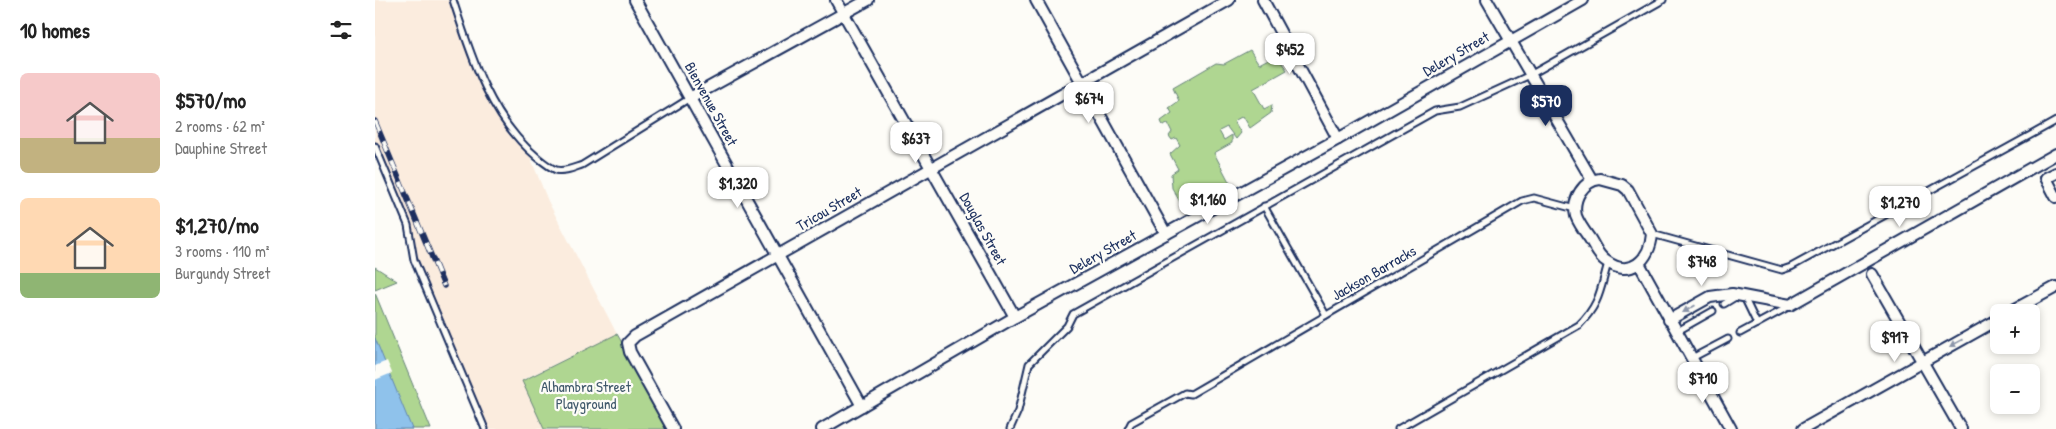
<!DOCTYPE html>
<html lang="en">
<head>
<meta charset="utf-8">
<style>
	body { margin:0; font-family:"Patrick Hand",sans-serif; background:#f6f6f6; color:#222; height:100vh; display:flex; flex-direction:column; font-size:19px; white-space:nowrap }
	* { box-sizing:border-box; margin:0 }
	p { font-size:16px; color:#767676 }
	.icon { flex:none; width:28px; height:28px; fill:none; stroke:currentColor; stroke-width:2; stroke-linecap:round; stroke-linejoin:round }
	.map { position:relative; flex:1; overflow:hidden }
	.drawer { display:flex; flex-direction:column; background:#fff; width:375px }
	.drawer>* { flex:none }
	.tools { position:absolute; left:1615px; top:304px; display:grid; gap:10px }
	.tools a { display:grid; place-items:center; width:50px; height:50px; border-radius:8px; background:#fff; box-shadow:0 2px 8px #0003; font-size:25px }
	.price { position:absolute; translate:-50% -42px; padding:0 11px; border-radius:10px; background:#fff; color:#222; font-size:16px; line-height:32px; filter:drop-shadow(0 1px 2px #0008) }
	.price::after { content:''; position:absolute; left:50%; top:30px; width:15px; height:11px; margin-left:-8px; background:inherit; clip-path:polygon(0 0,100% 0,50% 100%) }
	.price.current { background:#1b2f5e; color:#fff }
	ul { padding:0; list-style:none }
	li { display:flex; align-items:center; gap:15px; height:125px; padding:0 20px }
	li span { display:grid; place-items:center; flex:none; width:140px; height:100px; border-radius:8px; color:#555 }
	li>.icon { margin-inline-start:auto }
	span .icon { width:60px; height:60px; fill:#fffc; stroke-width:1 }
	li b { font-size:21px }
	h2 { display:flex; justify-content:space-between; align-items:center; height:60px; padding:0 20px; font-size:21px }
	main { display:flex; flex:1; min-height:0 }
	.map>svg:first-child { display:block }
</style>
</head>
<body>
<main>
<section class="drawer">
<h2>10 homes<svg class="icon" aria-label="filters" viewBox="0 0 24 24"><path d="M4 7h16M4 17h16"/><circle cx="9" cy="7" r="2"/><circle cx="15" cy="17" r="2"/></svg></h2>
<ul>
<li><span style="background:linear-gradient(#f6c9c9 65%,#c2b280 0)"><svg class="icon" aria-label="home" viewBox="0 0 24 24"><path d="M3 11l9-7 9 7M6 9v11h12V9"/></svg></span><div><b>$570/mo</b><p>2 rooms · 62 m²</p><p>Dauphine Street</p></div></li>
<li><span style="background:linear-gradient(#ffd9b3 75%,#8fb573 0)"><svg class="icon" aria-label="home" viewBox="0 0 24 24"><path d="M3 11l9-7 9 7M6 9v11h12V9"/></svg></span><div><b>$1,270/mo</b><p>3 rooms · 110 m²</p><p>Burgundy Street</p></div></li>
</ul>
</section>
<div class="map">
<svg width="1681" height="429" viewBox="0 0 1681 429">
	<rect width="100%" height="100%" fill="#fdfcf7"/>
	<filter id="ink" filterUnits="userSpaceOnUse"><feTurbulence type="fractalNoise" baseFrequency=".02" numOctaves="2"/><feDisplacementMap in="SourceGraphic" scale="10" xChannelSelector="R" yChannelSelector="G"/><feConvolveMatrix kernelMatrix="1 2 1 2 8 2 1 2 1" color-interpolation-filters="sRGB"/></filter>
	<g filter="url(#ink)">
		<path fill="#fbecde" d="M0,0H78L117,101L152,149L173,201L242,334L147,380L169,429H108L39,260L33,225L0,146Z"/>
		<g fill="#afd691" stroke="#658278">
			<path d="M875,50L884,64L901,55L912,70L878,89L889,109L897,105L896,113L875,128L868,116L859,121L866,133L861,139L852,127L844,131L849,140L857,135V143L839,153L861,195L816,221L797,188L796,174L803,169L795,154L805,145L801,138L797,140L794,136L797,132L793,124L788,126L786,121L797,113L794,108L804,101L798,88L841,63L849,64Z"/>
			<path d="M0,267L22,281L0,290Z"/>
			<path d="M0,293L56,429H0Z"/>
			<path d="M242,334L297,429H169L147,381Z"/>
		</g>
		<path fill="#8fc2eb" stroke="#6187b3" d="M0,338L37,429H0Z"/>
		<path fill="#fdfcf7" d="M12,361L17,373L0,380V366Z"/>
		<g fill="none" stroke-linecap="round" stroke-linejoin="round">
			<defs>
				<g id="service">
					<path d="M78,0C96,56 115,118 162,157C167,161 174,167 181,170C190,172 198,168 207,165L315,98"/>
					<path d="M0,146L33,225L39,260L110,429"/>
					<path d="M889,206L951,315"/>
					<path d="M1277,234L1407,270L1416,267L1681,121"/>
					<path d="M1369,297L1382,324"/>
					<path d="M1349,304L1362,296"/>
					<path d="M1301,332L1338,311"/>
					<path d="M1365,333L1415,306"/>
					<path d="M1317,358L1353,339"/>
					<path d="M635,429L643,411L654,364L692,326L698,314L1060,111L1085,107L1155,75L1288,0"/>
					<path d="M753,429L756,423L810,393L816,394L1147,201L1159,198L1200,209"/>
					<path d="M1023,429L1204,325C1225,304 1225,290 1233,263"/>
				</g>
				<g id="minor">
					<path d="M260,0L487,406"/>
					<path d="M461,0L640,317"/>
					<path d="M661,0L791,234"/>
					<path d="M888,0L963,139"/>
					<path d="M1112,0L1217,180"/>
					<path d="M315,98L493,0"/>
					<path d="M1681,173L1671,178L1681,197"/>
					<path d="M1225,179L1247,185L1253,190L1277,234C1275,260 1255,279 1231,261C1223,256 1220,247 1215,239C1210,232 1204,224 1201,216C1197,199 1208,181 1225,179Z"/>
					<path d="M1265,265L1356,429"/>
					<path d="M1497,274L1586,429"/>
					<path d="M1635,312L1681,287"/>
					<path d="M1294,320L1335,297L1357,294L1415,305L1681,154"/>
					<path d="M298,429L255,352L253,343L260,336L854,0"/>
					<path d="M447,429L640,317L963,139L1208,0"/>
					<path d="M1428,429L1624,319"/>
				</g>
			</defs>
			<use href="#service" stroke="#1b2f5e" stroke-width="9"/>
			<use href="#minor" stroke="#1b2f5e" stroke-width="14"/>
			<use href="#service" stroke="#fdfcf7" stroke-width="5"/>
			<use href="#minor" stroke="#fdfcf7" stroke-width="10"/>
			<defs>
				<path id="rail" d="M0,121L69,286"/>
			</defs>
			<use href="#rail" stroke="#1b2f5e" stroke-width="5.5"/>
			<use href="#rail" stroke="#fdfcf7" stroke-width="4" stroke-dasharray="11" stroke-linecap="butt"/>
		</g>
		<defs><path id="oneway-solid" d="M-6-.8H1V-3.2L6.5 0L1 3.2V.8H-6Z" transform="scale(1.25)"/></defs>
		<g fill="#8c96aa">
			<use href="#oneway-solid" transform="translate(1314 309) rotate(150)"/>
			<use href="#oneway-solid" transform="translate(1581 343) rotate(151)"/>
		</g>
	</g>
	<g text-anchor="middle" stroke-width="4.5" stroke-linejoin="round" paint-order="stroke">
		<g font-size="15" fill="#1b2f5e" stroke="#fdfcf7">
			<text transform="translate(1081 54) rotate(-30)" y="5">Delery Street</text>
			<text transform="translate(336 104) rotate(61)" y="5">Bienvenue Street</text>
			<text transform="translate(454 209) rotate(-30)" y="5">Tricou Street</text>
			<text transform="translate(608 229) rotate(61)" y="5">Douglas Street</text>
			<text transform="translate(728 252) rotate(-29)" y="5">Delery Street</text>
			<text transform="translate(999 273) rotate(-30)" y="5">Jackson Barracks</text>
		</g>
		<g font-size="15" fill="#40596b" stroke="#fdfcf7">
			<text x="211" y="392">Alhambra Street<tspan x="211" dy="17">Playground</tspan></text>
		</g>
	</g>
</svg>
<div class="tools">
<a>+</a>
<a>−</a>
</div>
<b class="price" style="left:915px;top:75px">$452</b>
<b class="price" style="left:714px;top:124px">$674</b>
<b class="price current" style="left:1171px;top:127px">$570</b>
<b class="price" style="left:541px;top:164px">$637</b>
<b class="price" style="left:363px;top:209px">$1,320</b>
<b class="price" style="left:833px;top:225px">$1,160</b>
<b class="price" style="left:1525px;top:228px">$1,270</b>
<b class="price" style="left:1327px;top:287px">$748</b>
<b class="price" style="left:1520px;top:363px">$917</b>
<b class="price" style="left:1328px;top:404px">$710</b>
</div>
</main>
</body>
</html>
